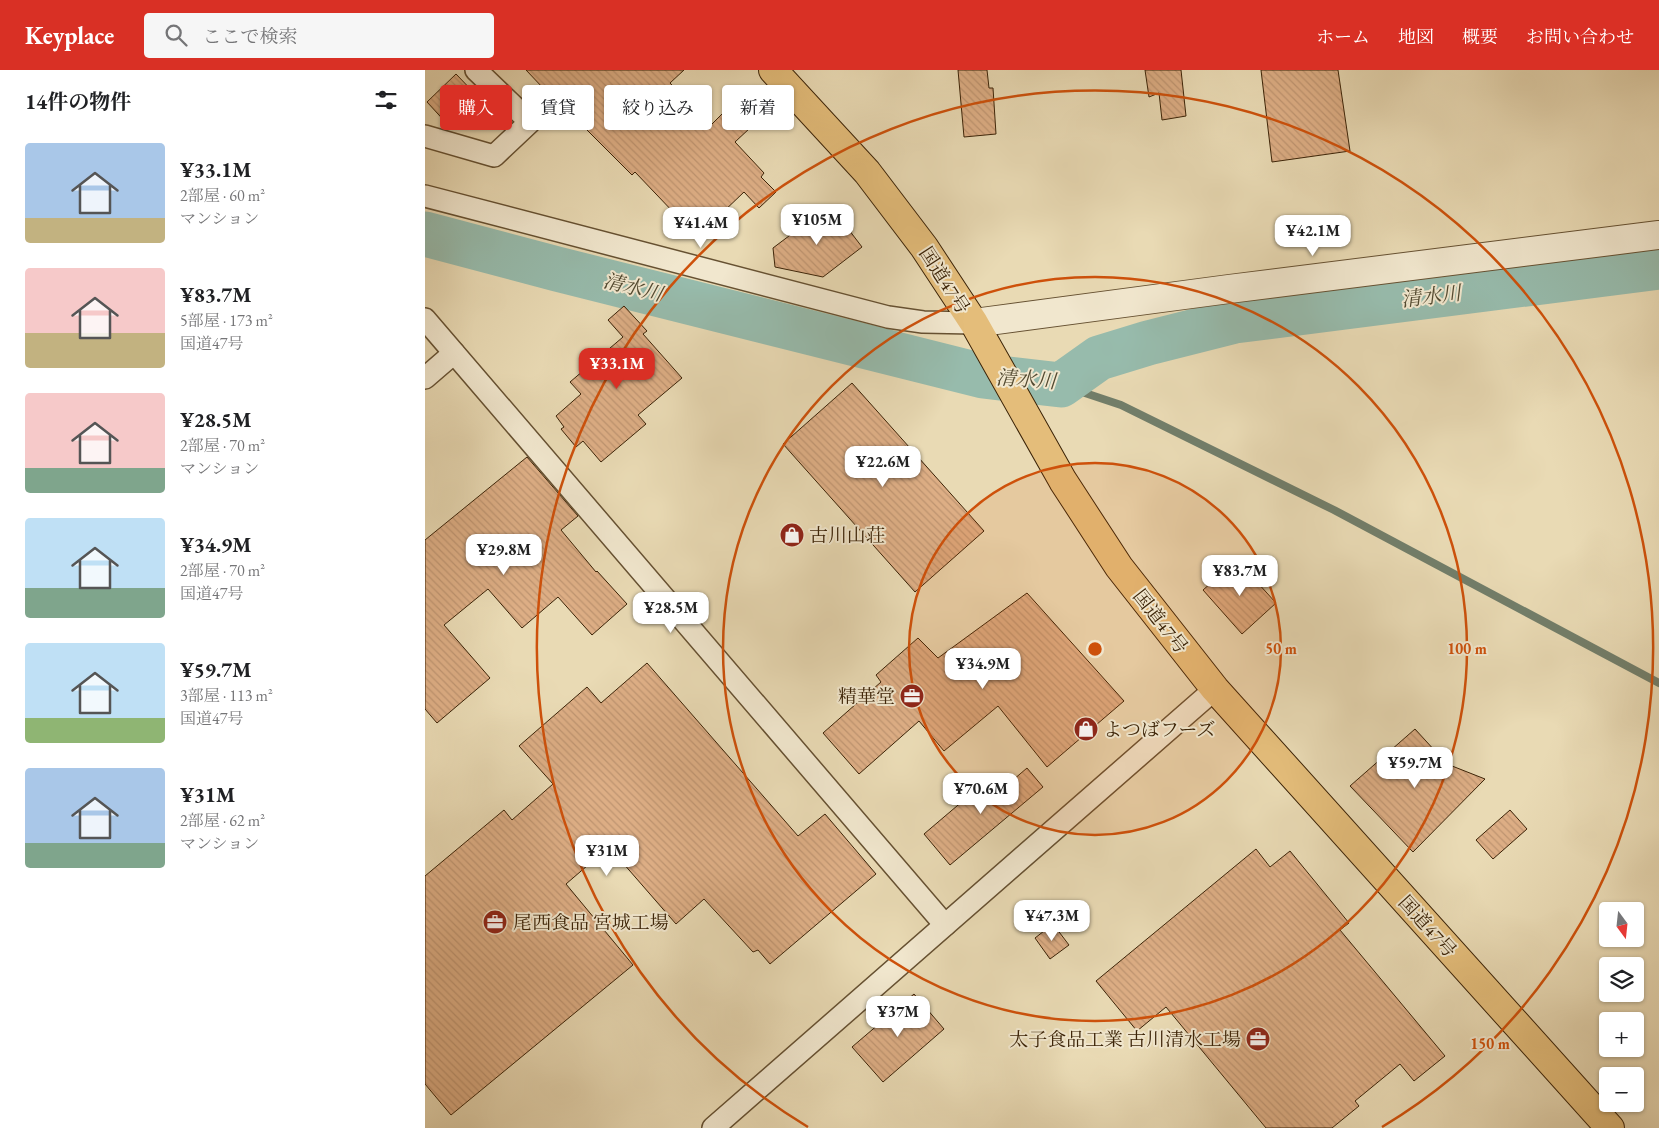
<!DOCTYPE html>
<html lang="ja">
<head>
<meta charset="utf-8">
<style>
	body { margin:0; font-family:"EB Garamond","Noto Serif JP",serif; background:#f6f6f6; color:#202124; height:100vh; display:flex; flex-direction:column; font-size:19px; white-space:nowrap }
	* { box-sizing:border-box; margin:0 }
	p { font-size:16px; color:#757577 }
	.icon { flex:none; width:28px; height:28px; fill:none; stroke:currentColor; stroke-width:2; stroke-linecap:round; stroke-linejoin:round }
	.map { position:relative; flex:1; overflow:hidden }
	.side { display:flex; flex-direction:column; background:#fff; width:425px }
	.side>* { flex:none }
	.top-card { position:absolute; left:15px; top:15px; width:475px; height:45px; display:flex; gap:10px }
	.needle { width:32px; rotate:165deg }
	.controls { position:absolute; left:1174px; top:832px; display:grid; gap:10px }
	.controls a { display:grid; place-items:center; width:45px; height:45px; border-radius:5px; background:#fff; box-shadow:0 1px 4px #0004; font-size:25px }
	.price { position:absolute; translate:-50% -42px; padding:0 11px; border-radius:10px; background:#fff; color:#222; font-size:16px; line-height:32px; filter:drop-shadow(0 1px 2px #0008) }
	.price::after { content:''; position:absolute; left:50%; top:30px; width:15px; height:11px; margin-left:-8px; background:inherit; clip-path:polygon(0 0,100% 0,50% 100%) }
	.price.active { background:#d93025; color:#fff }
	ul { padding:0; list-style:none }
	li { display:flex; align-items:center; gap:15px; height:125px; padding:0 25px }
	li span { display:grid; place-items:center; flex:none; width:140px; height:100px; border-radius:5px; color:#555 }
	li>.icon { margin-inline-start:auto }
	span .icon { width:60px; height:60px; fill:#fffc; stroke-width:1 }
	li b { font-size:21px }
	h2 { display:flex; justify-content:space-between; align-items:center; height:60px; padding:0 25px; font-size:21px }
	.chip { padding:0 18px; border-radius:5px; background:#fff; box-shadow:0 1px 4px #0004; font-size:18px; line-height:45px }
	.chip.active { background:#d93025; color:#fff }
	header { display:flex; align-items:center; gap:30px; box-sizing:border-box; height:70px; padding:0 25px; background:#d93025; color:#fff }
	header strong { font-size:24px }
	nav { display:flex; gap:28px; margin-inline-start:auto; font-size:18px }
	.search { width:350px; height:45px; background:#f6f6f6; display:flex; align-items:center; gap:12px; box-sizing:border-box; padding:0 18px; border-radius:5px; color:#757577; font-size:19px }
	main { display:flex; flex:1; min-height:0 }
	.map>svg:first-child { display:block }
</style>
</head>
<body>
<header>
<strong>Keyplace</strong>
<div class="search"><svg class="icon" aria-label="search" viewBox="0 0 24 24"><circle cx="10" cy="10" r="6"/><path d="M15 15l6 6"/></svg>ここで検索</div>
<nav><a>ホーム</a><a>地図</a><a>概要</a><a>お問い合わせ</a></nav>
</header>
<main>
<section class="side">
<h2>14件の物件<svg class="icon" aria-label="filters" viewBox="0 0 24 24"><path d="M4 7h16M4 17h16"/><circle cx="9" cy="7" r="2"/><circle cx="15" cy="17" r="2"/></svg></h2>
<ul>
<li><span style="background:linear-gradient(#a9c7e8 75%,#c2b280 0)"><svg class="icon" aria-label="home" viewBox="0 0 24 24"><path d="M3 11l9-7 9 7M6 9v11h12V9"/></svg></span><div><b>¥33.1M</b><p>2部屋 · 60 m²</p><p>マンション</p></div></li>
<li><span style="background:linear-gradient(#f6c9c9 65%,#c2b280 0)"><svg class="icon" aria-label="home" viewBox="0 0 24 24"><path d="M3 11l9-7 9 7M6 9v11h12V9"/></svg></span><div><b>¥83.7M</b><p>5部屋 · 173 m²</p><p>国道47号</p></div></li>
<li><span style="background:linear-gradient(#f6c9c9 75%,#7fa58c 0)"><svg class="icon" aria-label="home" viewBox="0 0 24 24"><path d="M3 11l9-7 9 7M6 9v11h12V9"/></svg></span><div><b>¥28.5M</b><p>2部屋 · 70 m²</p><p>マンション</p></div></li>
<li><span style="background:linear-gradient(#bfe0f5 70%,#7fa58c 0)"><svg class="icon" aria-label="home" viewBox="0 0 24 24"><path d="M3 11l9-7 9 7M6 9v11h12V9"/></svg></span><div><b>¥34.9M</b><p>2部屋 · 70 m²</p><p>国道47号</p></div></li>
<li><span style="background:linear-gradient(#bfe0f5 75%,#8fb573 0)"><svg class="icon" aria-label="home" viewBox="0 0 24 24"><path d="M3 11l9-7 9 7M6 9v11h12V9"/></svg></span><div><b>¥59.7M</b><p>3部屋 · 113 m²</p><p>国道47号</p></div></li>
<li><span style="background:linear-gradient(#a9c7e8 75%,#7fa58c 0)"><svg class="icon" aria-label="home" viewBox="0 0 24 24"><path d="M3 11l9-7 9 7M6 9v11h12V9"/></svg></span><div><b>¥31M</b><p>2部屋 · 62 m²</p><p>マンション</p></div></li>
</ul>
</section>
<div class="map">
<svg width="1234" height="1058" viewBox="0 0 1234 1058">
	<defs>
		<pattern id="building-back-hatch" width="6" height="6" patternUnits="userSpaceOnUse" patternTransform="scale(1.25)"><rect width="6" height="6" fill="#ddae85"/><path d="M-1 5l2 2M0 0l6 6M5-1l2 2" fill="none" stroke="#bf9571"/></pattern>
	</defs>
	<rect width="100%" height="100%" fill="#e9dab4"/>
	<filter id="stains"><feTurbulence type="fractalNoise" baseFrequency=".004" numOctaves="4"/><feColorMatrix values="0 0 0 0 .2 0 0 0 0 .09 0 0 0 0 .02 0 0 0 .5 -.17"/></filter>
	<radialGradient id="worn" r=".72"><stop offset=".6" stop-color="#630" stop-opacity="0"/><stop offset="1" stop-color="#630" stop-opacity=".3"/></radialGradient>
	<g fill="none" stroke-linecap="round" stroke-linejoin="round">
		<path stroke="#727e6a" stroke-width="8" d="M636,315L696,335L909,440L1234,613"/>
		<path stroke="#97bbac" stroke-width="45" d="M0,164L132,199L558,306L636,315L674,288L723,273L810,251L1234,197"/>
	</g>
	<g fill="url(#building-back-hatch)" stroke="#3b2307">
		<path d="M101,0H259L245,13L286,55L304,37L325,58L310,72L339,103L336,107L351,122L334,138L319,122L272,167L210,102L207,105L138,36L136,37Z"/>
		<path d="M533,0H562L564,18H568L571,64L539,67Z"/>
		<path d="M720,0H756L761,46L737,50L734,23L724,27Z"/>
		<path d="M836,0H913L925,81L847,92Z"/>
		<path d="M31,4L54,28L24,56L2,32Z"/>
		<path d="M405,135L437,177L398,207L350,197L348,178Z"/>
		<path d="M199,236L222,261L218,264L257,308L213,345L221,354L176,392L158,371L151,377L136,359L139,357L131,346L156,324L145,312L198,267L183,250Z"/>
		<path d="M427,313L559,461L490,522L358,374Z"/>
		<path d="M102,387L153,446L136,460L171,502L172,501L202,534L167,565L133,527L97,558L63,519L19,555L65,608L12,653L0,639V470Z"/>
		<path d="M812,490L851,533L817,564L778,520Z"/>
		<path d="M602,523L699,631L622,697L573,636L519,681L494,651L434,704L398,663L456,612L451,605L493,568L513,588Z"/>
		<path d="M222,593L373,766L400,744L451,804L345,894L333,880L328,882L279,829L251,854L184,777L141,814L208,895L26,1045L0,1014V806L79,740L87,750L128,714L94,676L162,617L176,633Z"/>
		<path d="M990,659L1022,694L1060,709L988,782L925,716Z"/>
		<path d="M602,698L618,717L525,795L499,764L566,707L581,716Z"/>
		<path d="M1085,740L1102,759L1068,789L1051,770Z"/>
		<path d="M831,779L845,797L865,781L924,853L915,860L1020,986L989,1011L975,994L930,1031L934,1036L907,1058H841L741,937L712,961L671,911Z"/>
		<path d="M628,854L644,875L625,889L610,868Z"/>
		<path d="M489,924L519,959L458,1012L427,977Z"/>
	</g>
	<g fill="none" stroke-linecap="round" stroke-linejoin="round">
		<defs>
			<g id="minor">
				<path d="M0,66L69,86L105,52L51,0"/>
				<path d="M0,126L463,247L498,252L549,253"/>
				<path d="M0,249L520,855"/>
				<path d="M0,308L29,283"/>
				<path d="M288,1058L790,619"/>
			</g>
			<path id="tertiary" d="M549,253L804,219L1234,165"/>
			<path id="trunk" d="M348,0L442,102L499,177L549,253L638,411L694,497L790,619L1185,1058"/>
		</defs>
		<use href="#minor" stroke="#665132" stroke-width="24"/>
		<use href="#tertiary" stroke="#665132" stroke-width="30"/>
		<use href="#trunk" stroke="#3b2307" stroke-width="30"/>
		<use href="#minor" stroke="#f1e7ce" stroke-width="21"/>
		<use href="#tertiary" stroke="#f1e7ce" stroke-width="28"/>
		<use href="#trunk" stroke="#e4bd7a" stroke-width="28"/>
	</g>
	<circle cx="670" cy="579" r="186" fill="#ce510b" fill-opacity=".12"/>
	<g fill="none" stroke="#ce510b" stroke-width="2.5">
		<circle cx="670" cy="579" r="186"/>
		<circle cx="670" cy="579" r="372"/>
		<path d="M383 1057A558 558 0 1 1 957 1057"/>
	</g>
	<defs>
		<symbol id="shop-disc" viewBox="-11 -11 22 22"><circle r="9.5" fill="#8f2418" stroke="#f1e7ce"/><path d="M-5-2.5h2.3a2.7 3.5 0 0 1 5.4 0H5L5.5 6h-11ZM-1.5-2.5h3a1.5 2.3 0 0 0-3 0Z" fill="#fff"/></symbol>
		<symbol id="office-disc" viewBox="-11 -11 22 22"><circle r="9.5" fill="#8f2418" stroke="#f1e7ce"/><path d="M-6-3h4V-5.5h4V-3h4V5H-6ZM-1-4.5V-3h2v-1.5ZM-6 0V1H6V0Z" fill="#fff"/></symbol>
	</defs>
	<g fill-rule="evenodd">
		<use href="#shop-disc" x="353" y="451" width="28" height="28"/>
		<use href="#office-disc" x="473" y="612" width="28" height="28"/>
		<use href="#shop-disc" x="647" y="645" width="28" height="28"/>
		<use href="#office-disc" x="56" y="838" width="28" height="28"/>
		<use href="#office-disc" x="819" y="955" width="28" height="28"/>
	</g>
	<g text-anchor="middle" stroke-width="4" stroke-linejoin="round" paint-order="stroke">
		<g font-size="19" fill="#3b2307" stroke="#f1e7ce">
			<text transform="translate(520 210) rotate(57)" y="7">国道47号</text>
			<text transform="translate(736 551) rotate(52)" y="7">国道47号</text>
			<text transform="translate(1003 856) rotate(48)" y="7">国道47号</text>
		</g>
		<g font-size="19" fill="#3b2307" stroke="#f1e7ce" text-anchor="start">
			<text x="384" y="472">古川山荘</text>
			<text x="470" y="633" text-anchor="end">精華堂</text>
			<text x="678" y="666">よつばフーズ</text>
			<text x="88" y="859">尾西食品 宮城工場</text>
			<text x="816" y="976" text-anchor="end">太子食品工業 古川清水工場</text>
		</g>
		<g font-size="20" font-style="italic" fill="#524930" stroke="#f1e7ce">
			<text transform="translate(208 217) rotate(14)" y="7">清水川</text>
			<text transform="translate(1006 226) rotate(-7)" y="7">清水川</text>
			<text transform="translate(601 309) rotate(4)" y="7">清水川</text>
		</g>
	</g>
	<circle cx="670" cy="579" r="8" fill="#ce510b" stroke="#f1e7ce" stroke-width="2.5"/>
	<g font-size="15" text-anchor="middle" font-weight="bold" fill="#ce510b" stroke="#f1e7ce" stroke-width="4" stroke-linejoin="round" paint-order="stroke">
		<text x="856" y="584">50 m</text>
		<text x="1042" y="584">100 m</text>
		<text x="1065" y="979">150 m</text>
	</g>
	<rect width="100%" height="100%" filter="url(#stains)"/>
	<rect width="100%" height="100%" fill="url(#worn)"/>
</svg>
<div class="controls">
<a><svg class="needle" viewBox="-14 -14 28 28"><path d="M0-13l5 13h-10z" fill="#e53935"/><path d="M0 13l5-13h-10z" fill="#757577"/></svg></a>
<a><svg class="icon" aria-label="layers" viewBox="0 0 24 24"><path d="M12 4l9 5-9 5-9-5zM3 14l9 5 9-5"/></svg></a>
<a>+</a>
<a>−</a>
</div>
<b class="price" style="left:392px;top:176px">¥105M</b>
<b class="price" style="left:276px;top:179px">¥41.4M</b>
<b class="price" style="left:888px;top:187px">¥42.1M</b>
<b class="price active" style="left:192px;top:320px">¥33.1M</b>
<b class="price" style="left:458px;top:418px">¥22.6M</b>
<b class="price" style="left:79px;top:506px">¥29.8M</b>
<b class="price" style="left:815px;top:527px">¥83.7M</b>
<b class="price" style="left:246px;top:564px">¥28.5M</b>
<b class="price" style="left:558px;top:620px">¥34.9M</b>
<b class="price" style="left:990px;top:719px">¥59.7M</b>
<b class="price" style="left:556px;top:745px">¥70.6M</b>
<b class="price" style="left:182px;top:807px">¥31M</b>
<b class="price" style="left:627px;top:872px">¥47.3M</b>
<b class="price" style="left:473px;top:968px">¥37M</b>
<div class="top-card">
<a class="chip active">購入</a>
<a class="chip">賃貸</a>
<a class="chip">絞り込み</a>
<a class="chip">新着</a>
</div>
</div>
</main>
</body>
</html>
